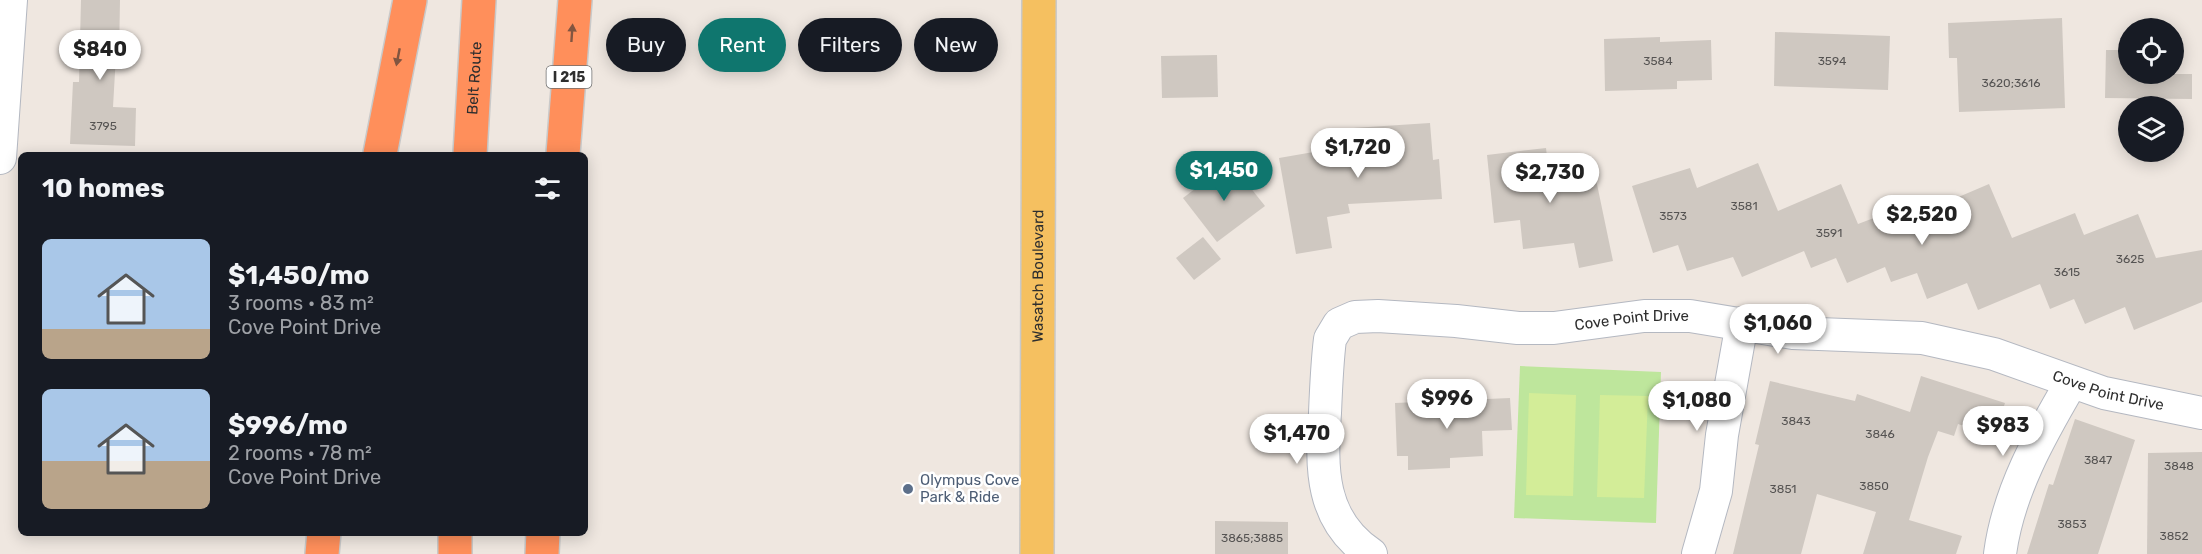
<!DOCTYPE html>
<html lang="en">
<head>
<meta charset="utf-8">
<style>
	body { margin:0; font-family:Rubik,sans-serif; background:#20242c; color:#f1f3f6; height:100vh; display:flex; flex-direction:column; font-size:22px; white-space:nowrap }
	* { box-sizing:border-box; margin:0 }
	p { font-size:20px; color:#9ea1a6 }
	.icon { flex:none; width:33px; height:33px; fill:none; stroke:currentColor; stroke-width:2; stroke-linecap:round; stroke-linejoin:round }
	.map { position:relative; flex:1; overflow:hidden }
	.details { position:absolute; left:18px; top:152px; width:570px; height:384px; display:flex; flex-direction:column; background:#171b24; border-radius:9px; box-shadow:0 3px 15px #0003 }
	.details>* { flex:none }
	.hud { position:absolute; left:606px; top:18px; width:570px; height:54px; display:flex; gap:12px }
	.buttons { position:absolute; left:2118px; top:18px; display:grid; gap:12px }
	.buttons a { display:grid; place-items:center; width:66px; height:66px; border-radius:50%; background:#171b24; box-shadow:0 3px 15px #0003; font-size:30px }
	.price { position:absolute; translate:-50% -51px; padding:0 14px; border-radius:21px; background:#fff; color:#222; font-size:20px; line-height:39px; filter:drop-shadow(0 2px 3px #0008) }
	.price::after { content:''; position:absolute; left:50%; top:36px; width:18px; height:14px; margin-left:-9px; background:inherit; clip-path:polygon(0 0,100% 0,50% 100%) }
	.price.selected { background:#0f766e; color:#fff }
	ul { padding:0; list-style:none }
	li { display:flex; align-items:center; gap:18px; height:150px; padding:0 24px }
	li span { display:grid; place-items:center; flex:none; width:168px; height:120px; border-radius:9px; color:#555 }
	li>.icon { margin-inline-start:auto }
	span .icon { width:72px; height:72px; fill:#fffc; stroke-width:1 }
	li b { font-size:26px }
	h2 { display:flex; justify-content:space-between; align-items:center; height:72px; padding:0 24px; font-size:26px }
	.pill { padding:0 21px; border-radius:27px; background:#171b24; box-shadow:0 3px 15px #0003; font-size:21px; line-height:54px }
	.pill.selected { background:#0f766e; color:#fff }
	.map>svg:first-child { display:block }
</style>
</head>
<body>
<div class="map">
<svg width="2202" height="554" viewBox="0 0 2202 554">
	<rect width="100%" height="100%" fill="#efe7e0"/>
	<path fill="#bee69c" d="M1520,366L1661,372L1656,523L1514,518Z"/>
	<g fill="#d3ed98">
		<path d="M1529,393L1576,395L1573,496L1526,495Z"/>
		<path d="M1600,395L1648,396L1644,498L1597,497Z"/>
	</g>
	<g fill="#cfc8c1">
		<path d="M81,0H120L119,55H116L113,107L136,108L135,146L70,144L73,82H79Z"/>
		<path d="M2062,18L2065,108L1959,112L1957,58H1949L1948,23Z"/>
		<path d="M1775,32L1890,36L1888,90L1774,86Z"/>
		<path d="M1660,37V42L1711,40L1712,80L1677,81V89L1605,91L1604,39Z"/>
		<path d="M2106,50H2128V74H2192V99L2105,98Z"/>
		<path d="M1217,55L1218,97L1162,98L1161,56Z"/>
		<path d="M1430,123L1433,160L1439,159L1442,199L1348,204L1350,213L1327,217L1332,248L1296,254L1279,158L1354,145L1353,128Z"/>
		<path d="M1546,148L1549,174L1593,165L1613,261L1579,268L1574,243L1523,249L1520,220L1494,223L1487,155Z"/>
		<path d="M1230,162L1265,206L1217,242L1183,198Z"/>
		<path d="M1758,163L1778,211L1841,184L1858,224L1924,199L1928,210L1989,184L2012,238L2075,213L2084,235L2138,214L2156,258L2202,250V302L2134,330L2125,307L2085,324L2074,299L2050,309L2040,284L1978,310L1967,283L1927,299L1917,273L1891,282L1885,267L1847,283L1836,258L1811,268L1804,251L1742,277L1733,257L1687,271L1678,245L1653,253L1632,186L1690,168L1697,188Z"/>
		<path d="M1203,237L1221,259L1194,280L1176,258Z"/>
		<path d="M1921,376L2005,403L1994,436L1958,424L1954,436L1938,431L1928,457L1909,520L1962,536L1956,554H1863L1876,512L1817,494L1801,554H1733L1759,445L1755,444L1770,381L1855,401L1857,394L1910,412Z"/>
		<path d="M1510,398L1512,430L1482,431L1483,456L1450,458V468L1408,470V456H1397L1395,403Z"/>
		<path d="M2075,419L2135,440L2098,554H2027L2049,484L2053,485Z"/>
		<path d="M2202,452V554H2147L2148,453Z"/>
		<path d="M1215,521L1288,522V554H1215Z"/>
	</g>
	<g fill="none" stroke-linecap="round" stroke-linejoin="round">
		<defs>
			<g id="minor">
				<path d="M0,158L11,0"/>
				<path id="s1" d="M1371,554C1320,520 1321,468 1325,413C1326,388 1327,363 1330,339L1339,324L1355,317L1378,316L1456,321L1518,328H1554L1644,316H1690L1793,333L1922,338L1994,354L2104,393L2202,413"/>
				<path d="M1698,554L1716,491L1722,435L1742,323"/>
				<path d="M2000,554C2008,492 2040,436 2071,383"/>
			</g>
			<g id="primary">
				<path id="s2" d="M1037,554L1039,0"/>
			</g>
			<g id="motorway">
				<path d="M380,154L410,0"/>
				<path id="s3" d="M470,154L479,0"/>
				<path d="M563,154L575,0"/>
				<path d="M322,554L324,532"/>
				<path d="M455,554V532"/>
				<path d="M542,554L543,532"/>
			</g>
		</defs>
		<use href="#minor" stroke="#b4b8c1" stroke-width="34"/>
		<use href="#primary" stroke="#c9c9c9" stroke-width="36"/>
		<use href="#motorway" stroke="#c9c9c9" stroke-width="36"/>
		<use href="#minor" stroke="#fff" stroke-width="32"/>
		<use href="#primary" stroke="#f5c060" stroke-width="33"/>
		<use href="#motorway" stroke="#ff8f5b" stroke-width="33"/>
	</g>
	<defs><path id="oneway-solid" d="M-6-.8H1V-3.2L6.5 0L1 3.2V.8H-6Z" transform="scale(1.5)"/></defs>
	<g fill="#825540">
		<use href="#oneway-solid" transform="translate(572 33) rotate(-86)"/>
		<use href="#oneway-solid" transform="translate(398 57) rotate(101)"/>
	</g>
	<circle fill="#5c6f8a" stroke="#fff" stroke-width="2" cx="908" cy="489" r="6"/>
	<g text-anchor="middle" stroke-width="5" stroke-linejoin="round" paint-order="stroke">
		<g font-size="12" fill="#565453">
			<text x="1658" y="65">3584</text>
			<text x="1832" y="65">3594</text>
			<text x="2011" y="87">3620;3616</text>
			<text x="103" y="130">3795</text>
			<text x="1744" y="210">3581</text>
			<text x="1673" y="220">3573</text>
			<text x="1829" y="237">3591</text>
			<text x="2130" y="263">3625</text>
			<text x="2067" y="276">3615</text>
			<text x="1796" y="425">3843</text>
			<text x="1880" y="438">3846</text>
			<text x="2098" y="464">3847</text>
			<text x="2179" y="470">3848</text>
			<text x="1874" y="490">3850</text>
			<text x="1783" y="493">3851</text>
			<text x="2072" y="528">3853</text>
			<text x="2174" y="540">3852</text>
			<text x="1252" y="542">3865;3885</text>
		</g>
		<rect fill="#fff" stroke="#6d6d6d" stroke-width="1.5" x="546.5" y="66" width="45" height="22" rx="4.5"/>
		<g font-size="14" font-weight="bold" fill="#2e2e2e">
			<text x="569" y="82">I 215</text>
		</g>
		<g font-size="15" fill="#2e2e2e" stroke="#fff">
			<text dy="5" stroke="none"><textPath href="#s3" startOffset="76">Belt Route</textPath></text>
			<text dy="5" stroke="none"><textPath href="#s2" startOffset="278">Wasatch Boulevard</textPath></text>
			<text dy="5" stroke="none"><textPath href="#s1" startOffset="544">Cove Point Drive</textPath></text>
			<text dy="5" stroke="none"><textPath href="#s1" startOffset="1030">Cove Point Drive</textPath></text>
		</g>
		<g font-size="15" fill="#4e5e75" stroke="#fff" text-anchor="start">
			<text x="920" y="485">Olympus Cove<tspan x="920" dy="17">Park &amp; Ride</tspan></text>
		</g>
	</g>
</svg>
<div class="buttons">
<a><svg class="icon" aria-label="locate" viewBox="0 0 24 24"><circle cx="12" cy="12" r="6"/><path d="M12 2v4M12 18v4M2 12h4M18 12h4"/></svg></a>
<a><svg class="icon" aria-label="layers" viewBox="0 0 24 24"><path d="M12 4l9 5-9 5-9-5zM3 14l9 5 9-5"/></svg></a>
</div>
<b class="price" style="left:100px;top:81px">$840</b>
<b class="price" style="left:1358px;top:179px">$1,720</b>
<b class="price selected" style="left:1224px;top:202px">$1,450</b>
<b class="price" style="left:1550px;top:204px">$2,730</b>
<b class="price" style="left:1922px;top:246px">$2,520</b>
<b class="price" style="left:1778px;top:355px">$1,060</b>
<b class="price" style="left:1447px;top:430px">$996</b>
<b class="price" style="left:1697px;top:432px">$1,080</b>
<b class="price" style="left:2003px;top:457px">$983</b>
<b class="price" style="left:1297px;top:465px">$1,470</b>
<div class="hud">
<a class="pill">Buy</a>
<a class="pill selected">Rent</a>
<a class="pill">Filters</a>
<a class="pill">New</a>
</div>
<section class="details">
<h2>10 homes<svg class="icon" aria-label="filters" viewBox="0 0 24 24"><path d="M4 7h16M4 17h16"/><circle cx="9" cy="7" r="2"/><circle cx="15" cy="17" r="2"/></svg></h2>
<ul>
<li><span style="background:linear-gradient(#a9c7e8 75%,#b9a48a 0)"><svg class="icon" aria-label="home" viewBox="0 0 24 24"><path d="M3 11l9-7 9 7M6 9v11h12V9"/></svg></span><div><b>$1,450/mo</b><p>3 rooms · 83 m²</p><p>Cove Point Drive</p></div></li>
<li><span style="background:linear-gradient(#a9c7e8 60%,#b9a48a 0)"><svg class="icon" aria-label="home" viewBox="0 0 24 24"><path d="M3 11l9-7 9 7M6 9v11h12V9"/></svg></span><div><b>$996/mo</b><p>2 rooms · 78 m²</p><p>Cove Point Drive</p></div></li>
</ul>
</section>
</div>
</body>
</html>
